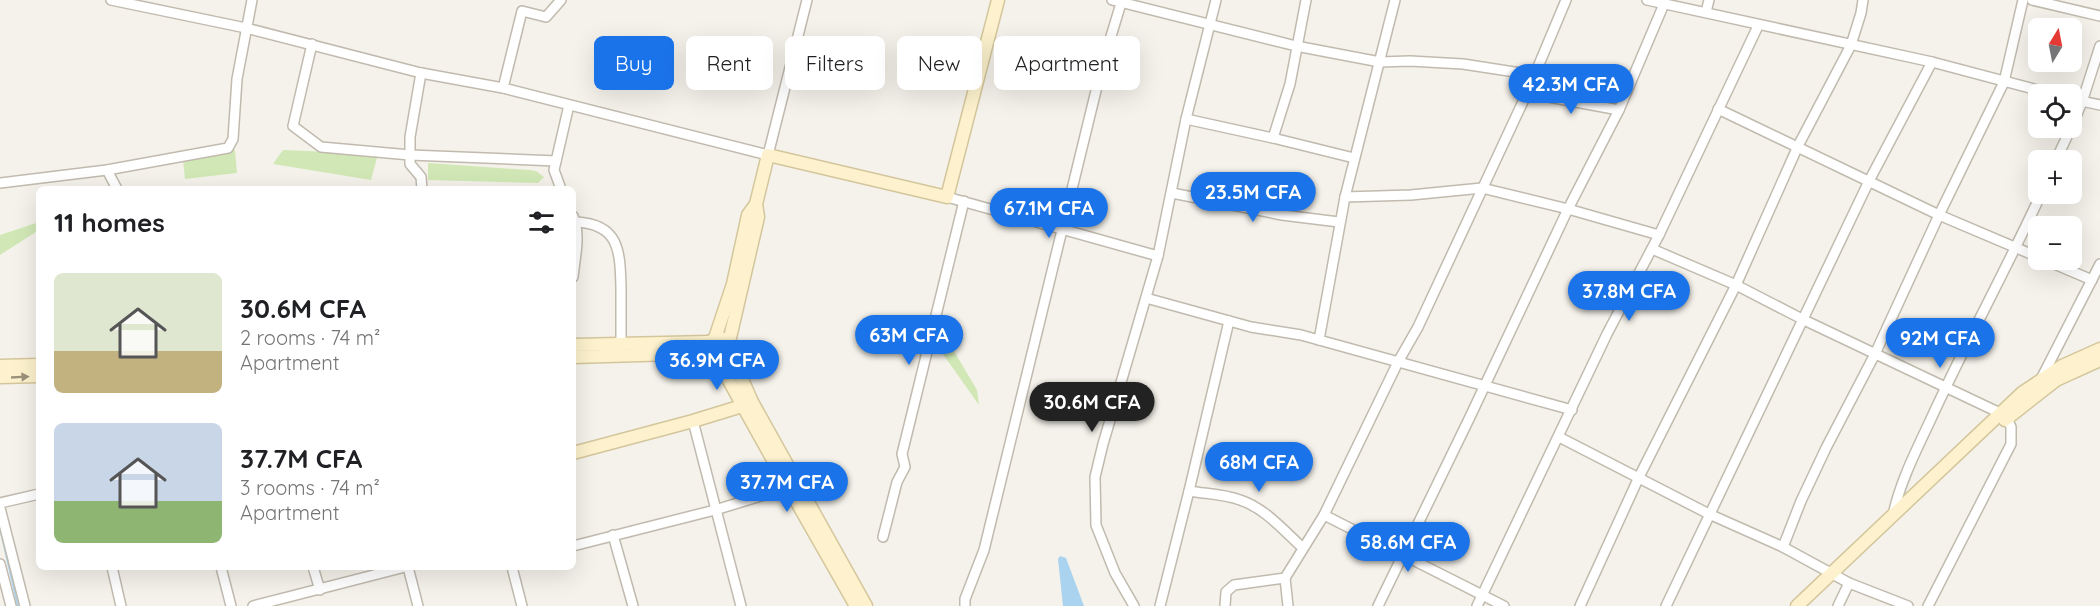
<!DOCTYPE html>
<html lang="en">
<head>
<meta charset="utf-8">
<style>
	body { margin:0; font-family:Quicksand,sans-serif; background:#f6f6f6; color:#202124; height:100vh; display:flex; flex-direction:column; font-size:22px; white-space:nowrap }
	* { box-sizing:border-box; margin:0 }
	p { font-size:20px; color:#757577 }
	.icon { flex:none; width:33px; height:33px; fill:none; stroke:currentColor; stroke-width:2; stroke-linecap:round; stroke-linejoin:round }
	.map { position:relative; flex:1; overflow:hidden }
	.side { position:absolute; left:36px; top:186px; width:540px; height:384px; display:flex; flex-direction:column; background:#fff; border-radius:9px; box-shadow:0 6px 24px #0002 }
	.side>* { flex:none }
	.guide { position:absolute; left:594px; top:36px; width:570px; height:54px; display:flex; gap:12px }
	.needle { width:39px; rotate:10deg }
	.controls { position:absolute; left:2028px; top:18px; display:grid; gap:12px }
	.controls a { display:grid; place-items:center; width:54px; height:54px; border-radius:9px; background:#fff; box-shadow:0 6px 24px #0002; font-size:30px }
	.price { position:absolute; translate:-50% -51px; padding:0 14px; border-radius:21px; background:#1a73e8; color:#fff; font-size:20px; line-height:39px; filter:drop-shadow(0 2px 3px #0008) }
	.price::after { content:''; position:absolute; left:50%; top:36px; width:18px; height:14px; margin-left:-9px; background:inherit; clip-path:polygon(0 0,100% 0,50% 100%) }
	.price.on { background:#222; color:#fff }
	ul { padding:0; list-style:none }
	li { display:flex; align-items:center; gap:18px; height:150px; padding:0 18px }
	li span { display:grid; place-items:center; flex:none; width:168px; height:120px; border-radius:9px; color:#555 }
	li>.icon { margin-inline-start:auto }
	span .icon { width:72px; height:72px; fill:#fffc; stroke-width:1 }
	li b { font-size:26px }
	h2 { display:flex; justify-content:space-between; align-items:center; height:72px; padding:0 18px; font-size:26px }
	.tag { padding:0 21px; border-radius:9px; background:#fff; box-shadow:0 6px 24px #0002; font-size:21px; line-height:54px }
	.tag.on { background:#1a73e8; color:#fff }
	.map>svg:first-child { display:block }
</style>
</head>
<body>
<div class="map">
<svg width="2100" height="606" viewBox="0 0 2100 606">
	<rect width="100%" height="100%" fill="#f5f2eb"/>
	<g fill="#d1e8b6">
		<path d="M235,150L237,173L185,179L183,160Z"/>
		<path d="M283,150L378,154L371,180L273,164Z"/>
		<path d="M428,163L530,170L536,171L544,177L538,183L428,180Z"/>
		<path d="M39,222V230L0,255V235Z"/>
		<path d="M948,341L977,390L979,405L940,350Z"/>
	</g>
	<path fill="#aad3ef" d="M1060,556L1066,558L1084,606H1063L1058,559Z"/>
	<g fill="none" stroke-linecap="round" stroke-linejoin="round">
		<path stroke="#aad3ef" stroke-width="2" d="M0,528L18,606"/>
		<defs>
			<g id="street">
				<path d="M111,0L246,28L421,73L503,88L768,155L807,0"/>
				<path d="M1112,0L1296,46L1380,62L1410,61L1463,64L1534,75"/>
				<path d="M1647,0L1932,62L2053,94"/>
				<path d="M2032,0L2100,16"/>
				<path d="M1706,12L1709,0"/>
				<path d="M312,44L293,126L321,147L410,155L556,161"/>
				<path d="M421,73L410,137V164L421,177L422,189"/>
				<path d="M503,88L522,11L546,17L561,0"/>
				<path d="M1527,93L1619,110"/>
				<path d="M2072,99L2100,105"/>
				<path d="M1718,109L1939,215L2038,257"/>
				<path d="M1186,119L1273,138L1290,84L1306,0"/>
				<path d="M2072,126L2082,102L2100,46"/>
				<path d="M1273,138L1354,158"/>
				<path d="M2056,160L2071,128"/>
				<path d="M107,170L117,189"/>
				<path d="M0,183L107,170L228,148L233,139L237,79L252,0"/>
				<path d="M561,189L554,170L569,105"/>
				<path d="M1172,193L1282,215L1339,222"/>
				<path d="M947,197L1158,256"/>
				<path d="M1345,197L1395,0"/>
				<path d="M573,216C581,234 575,257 573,277"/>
				<path d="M576,222C620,224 620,252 621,288C621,306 621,325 621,344"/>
				<path d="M1652,249L1736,285L1804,320L2000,413L2007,418L2011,427V444L1928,606"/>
				<path d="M2045,260L2092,280"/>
				<path d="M1146,298L1251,327L1301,335L1572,410"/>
				<path d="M1319,340L1345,197L1411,195L1482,188L1568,209L1659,235"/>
				<path d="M2041,379L2100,264"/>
				<path d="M693,421L741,606"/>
				<path d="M1559,437L1709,514L1783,547L1849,583L1908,606"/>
				<path d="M1189,491C1206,494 1224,494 1240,500C1265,508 1284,531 1303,548"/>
				<path d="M0,503L39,494"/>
				<path d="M0,508L25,606"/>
				<path d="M1324,515L1504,606"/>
				<path d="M1893,515C1900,482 1916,451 1930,421C1965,344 2006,270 2041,194"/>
				<path d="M613,535L633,606"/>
				<path d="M883,537L897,482L905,467L902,454L964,201"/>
				<path d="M573,546L715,510L774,492L793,484"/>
				<path d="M1783,547L1801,501L1826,448L1875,354L1939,215L2004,82L2023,0"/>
				<path d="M0,564L11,606"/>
				<path d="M112,567L121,606"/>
				<path d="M221,567L231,606"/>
				<path d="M313,567L320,590"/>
				<path d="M408,567L418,606"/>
				<path d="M512,567L522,606"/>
				<path d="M1285,578L1288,606"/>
				<path d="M253,606L405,567"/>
				<path d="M965,606V599L984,550L1102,66L1122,0"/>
				<path d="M1134,606L1115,573L1096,525L1095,477L1103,444L1158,256L1186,119L1216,0"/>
				<path d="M1160,606L1189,491L1229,321"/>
				<path d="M1225,606L1226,592L1234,585L1285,578L1324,515L1398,362L1418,327L1527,93L1566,0"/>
				<path d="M1378,606L1469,419L1568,209L1619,110L1664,4"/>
				<path d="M1477,606L1607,334L1659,235L1758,26"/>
				<path d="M1580,606L1639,477L1736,285L1798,146L1851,45L1861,13L1863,0"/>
				<path d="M1666,606L1869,181L1932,62"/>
				<path d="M1838,606L1849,583"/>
			</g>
			<g id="secondary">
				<path d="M715,338L733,284L748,215L756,204"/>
				<path d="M729,342L758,217L756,204L768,155L947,197L998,0"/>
				<path d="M573,345L709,342"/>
				<path d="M731,354L752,402L866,606"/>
				<path d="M573,357L707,353"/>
				<path d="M719,362L726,360L731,350L729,342L719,337L709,342L707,353L712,360L719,362C763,444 810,525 856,606"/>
				<path d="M0,366L39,365"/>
				<path d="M0,377L39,376"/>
				<path d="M2005,420L2056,380L2100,360"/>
				<path d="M573,453L693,421L742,406"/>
				<path d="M1797,606L2022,393L2062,366L2100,349"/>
			</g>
		</defs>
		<use href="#street" stroke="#c1baae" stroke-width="12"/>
		<use href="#secondary" stroke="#d4c69c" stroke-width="15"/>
		<use href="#street" stroke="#fff" stroke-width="9"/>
		<use href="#secondary" stroke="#fdf2cd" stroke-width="12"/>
	</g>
	<defs><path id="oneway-solid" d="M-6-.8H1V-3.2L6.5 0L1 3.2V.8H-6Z" transform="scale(1.5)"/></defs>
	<use fill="#9b927c" href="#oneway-solid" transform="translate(20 377) rotate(-3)"/>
</svg>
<div class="controls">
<a><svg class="needle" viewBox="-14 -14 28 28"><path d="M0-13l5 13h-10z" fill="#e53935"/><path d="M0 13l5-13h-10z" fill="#757577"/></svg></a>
<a><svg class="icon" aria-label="locate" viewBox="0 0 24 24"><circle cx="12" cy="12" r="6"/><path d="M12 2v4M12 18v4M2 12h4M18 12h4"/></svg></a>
<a>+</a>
<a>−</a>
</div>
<b class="price" style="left:1571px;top:115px">42.3M CFA</b>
<b class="price" style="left:1253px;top:223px">23.5M CFA</b>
<b class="price" style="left:1049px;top:239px">67.1M CFA</b>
<b class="price" style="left:1629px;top:322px">37.8M CFA</b>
<b class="price" style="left:909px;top:366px">63M CFA</b>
<b class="price" style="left:1940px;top:369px">92M CFA</b>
<b class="price" style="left:717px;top:391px">36.9M CFA</b>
<b class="price on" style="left:1092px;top:433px">30.6M CFA</b>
<b class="price" style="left:1259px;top:493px">68M CFA</b>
<b class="price" style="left:787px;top:513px">37.7M CFA</b>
<b class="price" style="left:1408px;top:573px">58.6M CFA</b>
<div class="guide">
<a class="tag on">Buy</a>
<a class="tag">Rent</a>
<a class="tag">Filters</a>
<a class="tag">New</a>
<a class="tag">Apartment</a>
</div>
<section class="side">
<h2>11 homes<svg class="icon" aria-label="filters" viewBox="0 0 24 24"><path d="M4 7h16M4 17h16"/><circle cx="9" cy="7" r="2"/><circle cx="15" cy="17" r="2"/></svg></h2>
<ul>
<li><span style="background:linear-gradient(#dfe7d0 65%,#c2b280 0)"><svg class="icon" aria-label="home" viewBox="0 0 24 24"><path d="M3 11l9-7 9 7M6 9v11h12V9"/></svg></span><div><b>30.6M CFA</b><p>2 rooms · 74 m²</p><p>Apartment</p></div></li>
<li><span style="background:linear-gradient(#c9d6e8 65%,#8fb573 0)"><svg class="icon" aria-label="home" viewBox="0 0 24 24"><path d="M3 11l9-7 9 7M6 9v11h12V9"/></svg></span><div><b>37.7M CFA</b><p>3 rooms · 74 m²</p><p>Apartment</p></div></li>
</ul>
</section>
</div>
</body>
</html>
